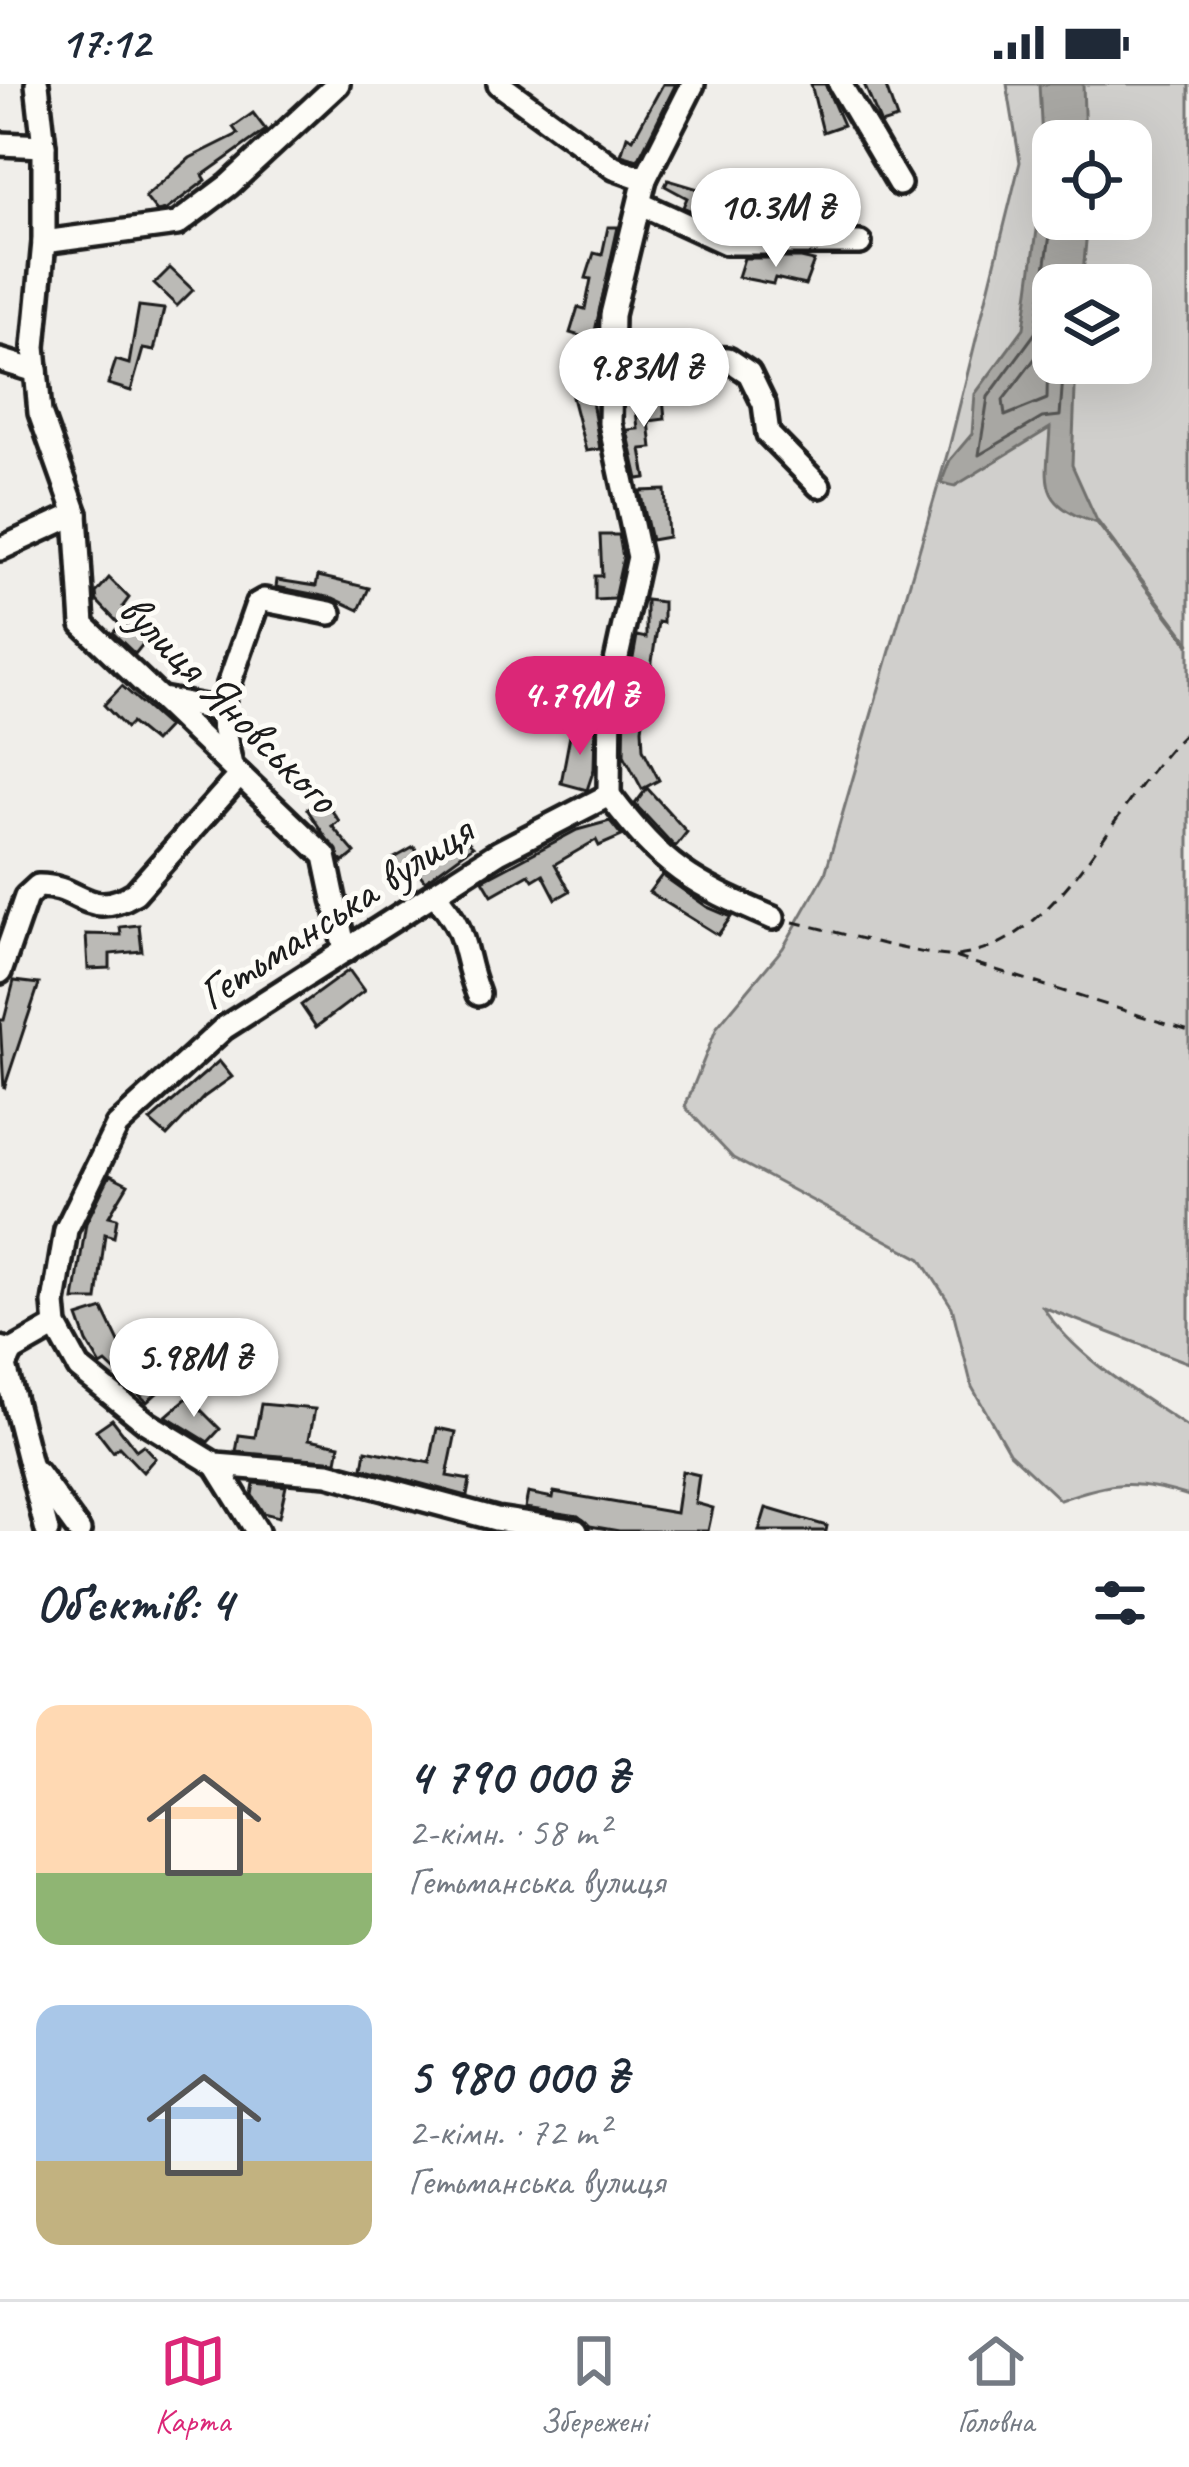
<!DOCTYPE html>
<html lang="uk">
<head>
<meta charset="utf-8">
<style>
	body { margin:0; font-family:Caveat,sans-serif; background:#f6f6f7; color:#1f2937; height:100vh; display:flex; flex-direction:column; font-size:45px; white-space:nowrap }
	* { box-sizing:border-box; margin:0 }
	p { font-size:39px; color:#747a83 }
	.icon { flex:none; width:66px; height:66px; fill:none; stroke:currentColor; stroke-width:2; stroke-linecap:round; stroke-linejoin:round }
	.map { position:relative; height:1447px; overflow:hidden }
	.side { display:flex; flex-direction:column; background:#fff; flex:1 }
	.side>* { flex:none }
	.fabs { position:absolute; left:1032px; top:36px; display:grid; gap:24px }
	.fabs a { display:grid; place-items:center; width:120px; height:120px; border-radius:24px; background:#fff; box-shadow:0 12px 48px #0002; font-size:60px }
	.price { position:absolute; translate:-50% -102px; padding:0 27px; border-radius:42px; background:#fff; color:#222; font-size:39px; line-height:78px; filter:drop-shadow(0 3px 6px #0008) }
	.price::after { content:''; position:absolute; left:50%; top:72px; width:36px; height:27px; margin-left:-18px; background:inherit; clip-path:polygon(0 0,100% 0,50% 100%) }
	.price.on { background:#db2777; color:#fff }
	ul { padding:0; list-style:none }
	li { display:flex; align-items:center; gap:36px; height:300px; padding:0 36px }
	li span { display:grid; place-items:center; flex:none; width:336px; height:240px; border-radius:24px; color:#555 }
	li>.icon { margin-inline-start:auto }
	span .icon { width:144px; height:144px; fill:#fffc; stroke-width:1 }
	li b { font-size:51px }
	h2 { display:flex; justify-content:space-between; align-items:center; height:144px; padding:0 36px; font-size:51px }
	.status { display:flex; justify-content:space-between; align-items:center; height:84px; padding:0 60px; background:#fff; direction:ltr }
	.status svg { height:33px; fill:currentColor }
	.dock { display:flex; justify-content:space-around; align-items:center; height:168px; border-top:3px solid #e0e1e3; background:#fff; font-size:33px; color:#747a83 }
	.dock a { display:grid; justify-items:center; gap:6px }
	.dock .on { color:#db2777 }
	.map>svg:first-child { display:block }
</style>
</head>
<body>
<div class="status"><b>17:12</b><svg viewBox="0 0 49 12"><path d="M0 12V9h3v3zM5 12V6h3v6zM10 12V3h3v9zM15 12V0h3v12zM26 1h20v11H26zM47 4h2v5h-2z"/></svg></div>
<div class="map">
<svg width="1189" height="1447" viewBox="0 0 1189 1447">
	<rect width="100%" height="100%" fill="#f0eeea"/>
	<filter id="ink" filterUnits="userSpaceOnUse"><feTurbulence type="fractalNoise" baseFrequency=".00833" numOctaves="2"/><feDisplacementMap in="SourceGraphic" scale="24" xChannelSelector="R" yChannelSelector="G"/><feConvolveMatrix kernelMatrix="1 2 1 2 8 2 1 2 1" color-interpolation-filters="sRGB"/></filter>
	<g filter="url(#ink)">
		<path fill="#d0cfcc" stroke="#767674" stroke-width="3" fill-rule="evenodd" d="M1007,0H1189V1279L1043,1223C1075,1274 1140,1311 1189,1344V1412C1136,1395 1112,1397 1060,1416L1009,1368L972,1303L952,1223L921,1175L733,1074L685,1023L717,943L783,864L825,790L949,364L1020,78ZM1053,57H1131V135H1053ZM1053,201H1131V279H1053Z"/>
		<path fill="#a8a7a3" stroke="#706f6d" stroke-width="3" d="M1039,0H1083L1085,57H1053V135H1088L1082,201H1053V279H1076L1072,381L1098,439C1033,422 1048,392 1050,344L955,402L941,399L950,376L972,350L975,310L1024,244L1044,93Z"/>
		<g fill="none" stroke-linecap="round" stroke-linejoin="round">
			<g stroke="#545452" stroke-width="3">
				<path d="M1053,130L1036,248L988,313L979,371L1042,334L1060,332L1064,279"/>
				<path d="M1048,267L1047,315L1005,332L1003,316L1040,268Z"/>
			</g>
			<path stroke="#706f6d" stroke-width="4.5" d="M1098,439L1189,559"/>
		</g>
		<g fill="#bbbab6" stroke="#1c1c1c" stroke-width="3">
			<path d="M663,0H676L638,76L621,71L627,52L633,55Z"/>
			<path d="M811,0H825L843,41L823,48Z"/>
			<path d="M864,0H885L897,35L881,40Z"/>
			<path d="M253,29L266,46L203,91L206,96L166,126L157,128L145,113L190,74L238,50L233,43Z"/>
			<path d="M668,96L715,110L713,116L755,118L760,106L782,115L770,144L738,131L735,141L721,140L683,123L687,114L665,102Z"/>
			<path d="M608,143H618L593,256L570,249L578,223L585,225L591,195L586,194L594,169L602,171Z"/>
			<path d="M744,174H801L814,177L805,201L775,194L773,200L738,193Z"/>
			<path d="M170,184L193,206L177,222L154,200Z"/>
			<path d="M139,222L164,225L154,267L143,265L131,307L108,300L116,276L129,280Z"/>
			<path d="M591,311L600,365L586,367L572,313Z"/>
			<path d="M663,313L665,335L649,337L652,364L641,365L646,394L638,395L627,346L638,345L635,317Z"/>
			<path d="M665,406L668,453L651,456L640,407Z"/>
			<path d="M600,451H619L623,474L614,515L595,516V492H602Z"/>
			<path d="M318,492L369,504L359,526L333,514L276,503L277,496L316,502Z"/>
			<path d="M109,494L129,514L123,522L151,550L135,570L113,549L120,541L97,517L96,509Z"/>
			<path d="M646,516L663,518V539L658,538L642,644L643,665L659,696L642,705L624,671L625,619L637,552L646,554Z"/>
			<path d="M122,602L168,643L154,658L131,639L126,644L104,621Z"/>
			<path d="M572,641L595,646L594,685L587,706L561,699Z"/>
			<path d="M647,704L687,748L675,763L635,720Z"/>
			<path d="M323,714L339,737L332,742L355,769L343,779L307,725Z"/>
			<path d="M610,737L622,752L599,762L596,756L555,780L570,807L556,815L543,790L533,796L529,790L492,811L483,796L577,746Z"/>
			<path d="M458,748L473,762L425,797L411,779L395,788L389,777L414,763L423,779Z"/>
			<path d="M662,791L707,823L731,833L718,851L649,808Z"/>
			<path d="M139,841L142,867L110,870V884L88,885L86,850L121,851L120,843Z"/>
			<path d="M349,886L364,907L316,943L301,921Z"/>
			<path d="M14,897L39,900L4,1005L0,936H4Z"/>
			<path d="M219,977L232,993L204,1013L167,1052L150,1037Z"/>
			<path d="M110,1091L128,1100L109,1132L117,1134L114,1153L105,1150L97,1216H74L86,1139Z"/>
			<path d="M103,1225L127,1275L131,1272L166,1301L147,1318L106,1279L101,1282L87,1258L78,1233Z"/>
			<path d="M188,1313L220,1345L208,1358L166,1332Z"/>
			<path d="M261,1320L315,1325L309,1355L340,1361L337,1377L236,1368L239,1351L255,1353Z"/>
			<path d="M112,1335L136,1366L143,1361L155,1374L143,1388L119,1363L113,1368L96,1346Z"/>
			<path d="M437,1344L456,1348L447,1392L470,1396L467,1412L363,1384L366,1366L430,1379Z"/>
			<path d="M682,1387L699,1391L695,1419L713,1424L708,1447H619L590,1442L578,1432L525,1424L528,1409L553,1414L554,1408L676,1429Z"/>
			<path d="M254,1399L286,1402L279,1433L263,1429L252,1411Z"/>
			<path d="M766,1424L827,1442L826,1447H759Z"/>
		</g>
		<g fill="none" stroke-linecap="round" stroke-linejoin="round">
			<defs>
				<g id="minor">
					<path d="M37,0L44,62V158L34,263L40,329L76,430L83,541L325,772L345,867"/>
					<path d="M499,0L614,84L645,95L612,231L610,339L639,473L610,605L609,711L499,768L224,944L117,1042L66,1146L54,1219L56,1242L79,1284L147,1339L216,1381L328,1390L496,1435L576,1447"/>
					<path d="M840,0L899,100"/>
					<path d="M0,60L44,62"/>
					<path d="M645,95L693,0"/>
					<path d="M641,120L726,159H860"/>
					<path d="M44,158L177,140L229,101L338,0"/>
					<path d="M0,276L36,287"/>
					<path d="M611,291L650,288L699,274L728,275L749,289L764,320L768,350L819,402"/>
					<path d="M0,465L76,430"/>
					<path d="M162,615L220,626"/>
					<path d="M231,682L220,626L257,520L264,516L330,529"/>
					<path d="M609,711C664,784 691,799 773,834"/>
					<path d="M434,810C471,851 460,864 478,910"/>
					<path d="M0,888L26,813L38,802C81,801 88,838 135,809L240,691"/>
					<path d="M0,1264L12,1267L5,1282L47,1447"/>
					<path d="M12,1267L56,1242"/>
					<path d="M216,1381L257,1447"/>
					<path d="M37,1389L79,1447"/>
				</g>
			</defs>
			<use href="#minor" stroke="#1c1c1c" stroke-width="30"/>
			<g stroke="#1c1c1c" stroke-width="3" stroke-dasharray="12 9" stroke-linecap="butt">
				<path d="M793,838C828,845 927,874 956,872C1065,861 1116,709 1189,646"/>
				<path d="M955,873L1189,947"/>
			</g>
			<use href="#minor" stroke="#fdfcf7" stroke-width="21"/>
		</g>
	</g>
	<g text-anchor="middle" stroke-width="10" stroke-linejoin="round" paint-order="stroke">
		<g font-size="48" fill="#1c1c1c" stroke="#fdfcf7">
			<text transform="translate(230 618) rotate(45)" y="17">вулиця Яновського</text>
			<text transform="translate(334 827) rotate(-33)" y="17">Гетьманська вулиця</text>
		</g>
	</g>
</svg>
<div class="fabs">
<a><svg class="icon" aria-label="locate" viewBox="0 0 24 24"><circle cx="12" cy="12" r="6"/><path d="M12 2v4M12 18v4M2 12h4M18 12h4"/></svg></a>
<a><svg class="icon" aria-label="layers" viewBox="0 0 24 24"><path d="M12 4l9 5-9 5-9-5zM3 14l9 5 9-5"/></svg></a>
</div>
<b class="price" style="left:776px;top:186px">10.3M ₴</b>
<b class="price" style="left:644px;top:346px">9.83M ₴</b>
<b class="price on" style="left:580px;top:674px">4.79M ₴</b>
<b class="price" style="left:194px;top:1336px">5.98M ₴</b>
</div>
<section class="side">
<h2>Об’єктів: 4<svg class="icon" aria-label="filters" viewBox="0 0 24 24"><path d="M4 7h16M4 17h16"/><circle cx="9" cy="7" r="2"/><circle cx="15" cy="17" r="2"/></svg></h2>
<ul>
<li><span style="background:linear-gradient(#ffd9b3 70%,#8fb573 0)"><svg class="icon" aria-label="home" viewBox="0 0 24 24"><path d="M3 11l9-7 9 7M6 9v11h12V9"/></svg></span><div><b>4 790 000 ₴</b><p>2-кімн. · 58 m²</p><p>Гетьманська вулиця</p></div></li>
<li><span style="background:linear-gradient(#a9c7e8 65%,#c2b280 0)"><svg class="icon" aria-label="home" viewBox="0 0 24 24"><path d="M3 11l9-7 9 7M6 9v11h12V9"/></svg></span><div><b>5 980 000 ₴</b><p>2-кімн. · 72 m²</p><p>Гетьманська вулиця</p></div></li>
</ul>
</section>
<nav class="dock">
<a class="on"><svg class="icon" aria-label="map" viewBox="0 0 24 24"><path d="M3 6l6-2 6 2 6-2v14l-6 2-6-2-6 2zM9 4v14M15 6v14"/></svg>Карта</a>
<a><svg class="icon" aria-label="saved" viewBox="0 0 24 24"><path d="M7 4h10v16l-5-4-5 4z"/></svg>Збережені</a>
<a><svg class="icon" aria-label="home" viewBox="0 0 24 24"><path d="M3 11l9-7 9 7M6 9v11h12V9"/></svg>Головна</a>
</nav>
</body>
</html>
